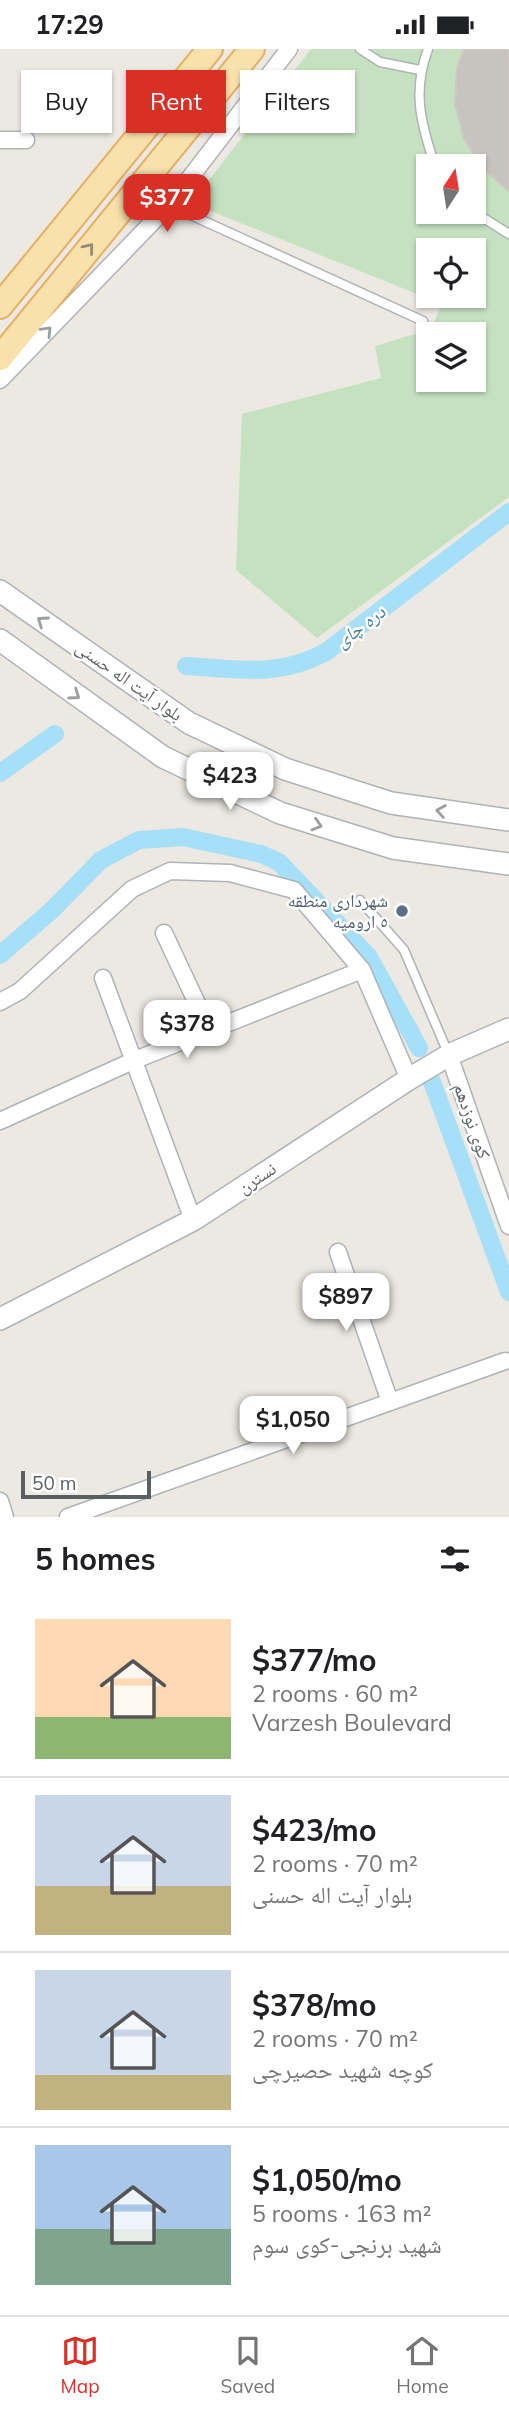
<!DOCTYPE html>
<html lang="en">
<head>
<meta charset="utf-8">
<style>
	body { margin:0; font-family:Mulish,"Noto Naskh Arabic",sans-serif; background:#f2f2f2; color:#202124; height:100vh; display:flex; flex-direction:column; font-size:26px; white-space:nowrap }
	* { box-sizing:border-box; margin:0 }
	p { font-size:23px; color:#757577 }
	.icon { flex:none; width:38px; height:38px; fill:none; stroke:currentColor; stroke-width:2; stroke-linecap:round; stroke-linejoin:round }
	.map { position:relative; height:1468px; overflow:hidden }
	.sheet { display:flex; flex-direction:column; background:#fff; flex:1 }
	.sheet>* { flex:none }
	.hud { position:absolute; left:21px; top:21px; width:467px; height:63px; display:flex; gap:14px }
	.needle { width:46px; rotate:12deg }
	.fabs { position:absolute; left:416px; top:105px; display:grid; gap:14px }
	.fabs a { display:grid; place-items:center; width:70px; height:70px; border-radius:0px; background:#fff; box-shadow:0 2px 5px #0004; font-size:35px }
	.scale { position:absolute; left:21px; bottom:18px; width:130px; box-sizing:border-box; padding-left:7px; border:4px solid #5a5f62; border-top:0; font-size:19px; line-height:24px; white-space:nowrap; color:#5a5f62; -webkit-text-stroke:5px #fff; paint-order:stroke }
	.price { position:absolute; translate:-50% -60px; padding:0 16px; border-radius:14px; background:#fff; color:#222; font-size:23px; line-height:46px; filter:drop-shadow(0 2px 4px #0008) }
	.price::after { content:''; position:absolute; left:50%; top:42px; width:21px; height:16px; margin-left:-10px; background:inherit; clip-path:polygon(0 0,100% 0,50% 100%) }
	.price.on { background:#d93025; color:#fff }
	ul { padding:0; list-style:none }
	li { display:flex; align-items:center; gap:21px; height:175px; padding:0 35px }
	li+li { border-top:2px solid #e0e0e0 }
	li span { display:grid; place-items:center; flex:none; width:196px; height:140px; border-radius:0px; color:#555 }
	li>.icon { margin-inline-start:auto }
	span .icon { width:84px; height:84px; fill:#fffc; stroke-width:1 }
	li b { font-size:30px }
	h2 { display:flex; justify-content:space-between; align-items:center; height:84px; padding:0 35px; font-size:30px }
	.tag { padding:0 24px; border-radius:0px; background:#fff; box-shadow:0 2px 5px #0004; font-size:24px; line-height:63px }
	.tag.on { background:#d93025; color:#fff }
	.status { display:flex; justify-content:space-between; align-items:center; height:49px; padding:0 35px; background:#fff; direction:ltr }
	.status svg { height:19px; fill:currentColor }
	.tab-bar { display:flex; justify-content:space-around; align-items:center; height:98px; border-top:2px solid #e0e0e0; background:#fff; font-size:19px; color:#757577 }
	.tab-bar a { display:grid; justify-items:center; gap:4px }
	.tab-bar .on { color:#d93025 }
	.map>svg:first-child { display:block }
</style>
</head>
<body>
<div class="status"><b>17:29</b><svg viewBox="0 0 49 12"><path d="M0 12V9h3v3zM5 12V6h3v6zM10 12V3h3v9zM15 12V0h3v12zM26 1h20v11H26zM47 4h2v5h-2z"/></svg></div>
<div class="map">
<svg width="509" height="1468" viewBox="0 0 509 1468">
	<rect width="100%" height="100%" fill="#ece8e2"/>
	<path fill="#c5e2c0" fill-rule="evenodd" d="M311,0H509V448L317,589L236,521L242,365L381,329L375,297L431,280L442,255L191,154ZM429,117H474V163H429ZM429,201H474V247H429ZM429,285H474V331H429Z"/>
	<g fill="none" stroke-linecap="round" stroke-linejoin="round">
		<g stroke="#a6dff8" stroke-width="18">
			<path d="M186,617C238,620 278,629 326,603L509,463"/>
			<path d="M0,724L55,685"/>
			<path d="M0,906L52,861L101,811L139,791L183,788L261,805L279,813L369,908L419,999"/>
			<path d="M431,1030L509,1243"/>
		</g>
	</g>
	<path fill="#c7c3be" stroke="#d0c9c1" stroke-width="2" d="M464,0H509V142L484,121L464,90L455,55L457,18Z"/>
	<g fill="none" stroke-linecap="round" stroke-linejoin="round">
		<defs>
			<g id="lane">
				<path d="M360,0L380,13L420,21"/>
				<path d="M428,0C412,43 421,75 435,117"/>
				<path d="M169,156L423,272"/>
				<path d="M474,163L509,185"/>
				<path d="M360,851L404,901L448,1004"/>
			</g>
			<g id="street">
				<path d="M0,91H26"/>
				<path d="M0,331L169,156L289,0"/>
				<path d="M164,884L210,982"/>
				<path d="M103,929L193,1171"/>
				<path d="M0,953L20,942L132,840L170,822L230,824L294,841L362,921L409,1030"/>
				<path d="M449,1006L509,1177"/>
				<path d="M0,1072L135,1011L362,921"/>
				<path d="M338,1203L390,1353"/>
				<path d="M0,1452L5,1468"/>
				<path d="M68,1468L505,1312"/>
			</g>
			<g id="secondary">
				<path d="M0,542L189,674L285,720L391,754L509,771"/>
				<path d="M0,591L163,708L280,764L393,799L509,815"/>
				<path d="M0,1270L193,1171L409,1030L449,1006L509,980"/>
			</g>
			<g id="primary">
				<path d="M0,257L210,0"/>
				<path d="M0,309L252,0"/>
			</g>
		</defs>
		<use href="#lane" stroke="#afb3b6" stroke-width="11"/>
		<use href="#street" stroke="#afb3b6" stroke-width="19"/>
		<use href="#secondary" stroke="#afb3b6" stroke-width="24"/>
		<use href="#primary" stroke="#e6af61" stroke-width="28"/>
		<use href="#lane" stroke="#fff" stroke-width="8"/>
		<use href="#street" stroke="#fff" stroke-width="16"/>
		<use href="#secondary" stroke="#fff" stroke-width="21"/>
		<use href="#primary" stroke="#f8e1ab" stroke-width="24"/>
	</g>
	<defs><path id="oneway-chevron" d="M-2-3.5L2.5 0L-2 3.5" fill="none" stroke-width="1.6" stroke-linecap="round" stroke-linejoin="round" transform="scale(1.75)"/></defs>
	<use stroke="#918c7c" href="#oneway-chevron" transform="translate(89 199) rotate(-51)"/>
	<g stroke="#9c9fa1">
		<use href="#oneway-chevron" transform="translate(47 282) rotate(-46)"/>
		<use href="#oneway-chevron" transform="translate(42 572) rotate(-145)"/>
		<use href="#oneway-chevron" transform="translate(75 646) rotate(35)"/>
		<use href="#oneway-chevron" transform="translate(441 762) rotate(-171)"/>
		<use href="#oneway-chevron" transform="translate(317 776) rotate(17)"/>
	</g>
	<circle fill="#5c6f8a" stroke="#fff" stroke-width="2.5" cx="402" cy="862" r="7"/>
	<g text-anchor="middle" stroke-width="5" stroke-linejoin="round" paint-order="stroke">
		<g font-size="18" fill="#5a5f62" stroke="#fff">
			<text transform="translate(129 632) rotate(35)" y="6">بلوار آیت اله حسنی</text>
			<text transform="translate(472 1072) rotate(71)" y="6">کوی نوزدهم</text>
			<text transform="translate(257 1129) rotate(-33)" y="6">نسترن</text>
		</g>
		<g font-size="18" fill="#4e5e75" stroke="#fff" text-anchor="end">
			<text x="388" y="858">شهردارى منطقه<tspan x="388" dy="21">٥ ارومیه</tspan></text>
		</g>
		<g font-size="19" font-style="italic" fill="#427ca0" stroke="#fff">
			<text transform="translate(360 577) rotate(-37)" y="7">دره چای</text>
		</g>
	</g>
</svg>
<div class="fabs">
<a><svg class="needle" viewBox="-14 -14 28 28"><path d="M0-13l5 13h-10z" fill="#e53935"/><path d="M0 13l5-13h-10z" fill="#757577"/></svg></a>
<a><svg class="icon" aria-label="locate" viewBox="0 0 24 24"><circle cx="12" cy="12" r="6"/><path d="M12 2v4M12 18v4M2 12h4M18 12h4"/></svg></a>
<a><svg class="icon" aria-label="layers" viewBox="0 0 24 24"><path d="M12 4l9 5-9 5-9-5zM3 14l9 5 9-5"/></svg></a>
</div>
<div class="scale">50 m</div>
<b class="price on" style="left:167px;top:185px">$377</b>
<b class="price" style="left:230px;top:763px">$423</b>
<b class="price" style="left:187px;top:1011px">$378</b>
<b class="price" style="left:346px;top:1284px">$897</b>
<b class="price" style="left:293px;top:1407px">$1,050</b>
<div class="hud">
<a class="tag">Buy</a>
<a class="tag on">Rent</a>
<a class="tag">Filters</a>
</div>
</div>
<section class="sheet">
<h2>5 homes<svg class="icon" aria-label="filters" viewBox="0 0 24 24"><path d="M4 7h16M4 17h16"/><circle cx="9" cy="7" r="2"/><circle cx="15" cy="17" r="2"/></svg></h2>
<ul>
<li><span style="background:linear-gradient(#ffd9b3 70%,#8fb573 0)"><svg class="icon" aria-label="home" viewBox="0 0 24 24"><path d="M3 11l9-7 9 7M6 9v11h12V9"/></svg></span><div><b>$377/mo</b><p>2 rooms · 60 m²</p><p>Varzesh Boulevard</p></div></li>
<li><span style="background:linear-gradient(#c9d6e8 65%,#c2b280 0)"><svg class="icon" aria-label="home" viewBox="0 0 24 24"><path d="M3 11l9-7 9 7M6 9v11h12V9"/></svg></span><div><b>$423/mo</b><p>2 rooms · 70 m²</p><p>بلوار آیت اله حسنی</p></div></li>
<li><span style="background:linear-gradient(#c9d6e8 75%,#c2b280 0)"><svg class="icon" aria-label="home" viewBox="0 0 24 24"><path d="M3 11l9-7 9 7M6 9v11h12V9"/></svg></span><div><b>$378/mo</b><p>2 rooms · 70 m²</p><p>کوچه شهید حصیرچی</p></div></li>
<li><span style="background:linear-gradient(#a9c7e8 60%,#7fa58c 0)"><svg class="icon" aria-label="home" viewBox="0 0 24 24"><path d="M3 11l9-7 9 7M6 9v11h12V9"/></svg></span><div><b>$1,050/mo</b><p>5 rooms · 163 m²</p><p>شهید برنجی-کوی سوم</p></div></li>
</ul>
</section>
<nav class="tab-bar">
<a class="on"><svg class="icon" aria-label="map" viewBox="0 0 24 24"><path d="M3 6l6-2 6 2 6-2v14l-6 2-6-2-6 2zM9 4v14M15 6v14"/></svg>Map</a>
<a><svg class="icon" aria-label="saved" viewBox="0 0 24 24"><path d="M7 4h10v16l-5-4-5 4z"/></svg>Saved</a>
<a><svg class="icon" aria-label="home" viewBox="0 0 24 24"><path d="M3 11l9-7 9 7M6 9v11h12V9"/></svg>Home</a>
</nav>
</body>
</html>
